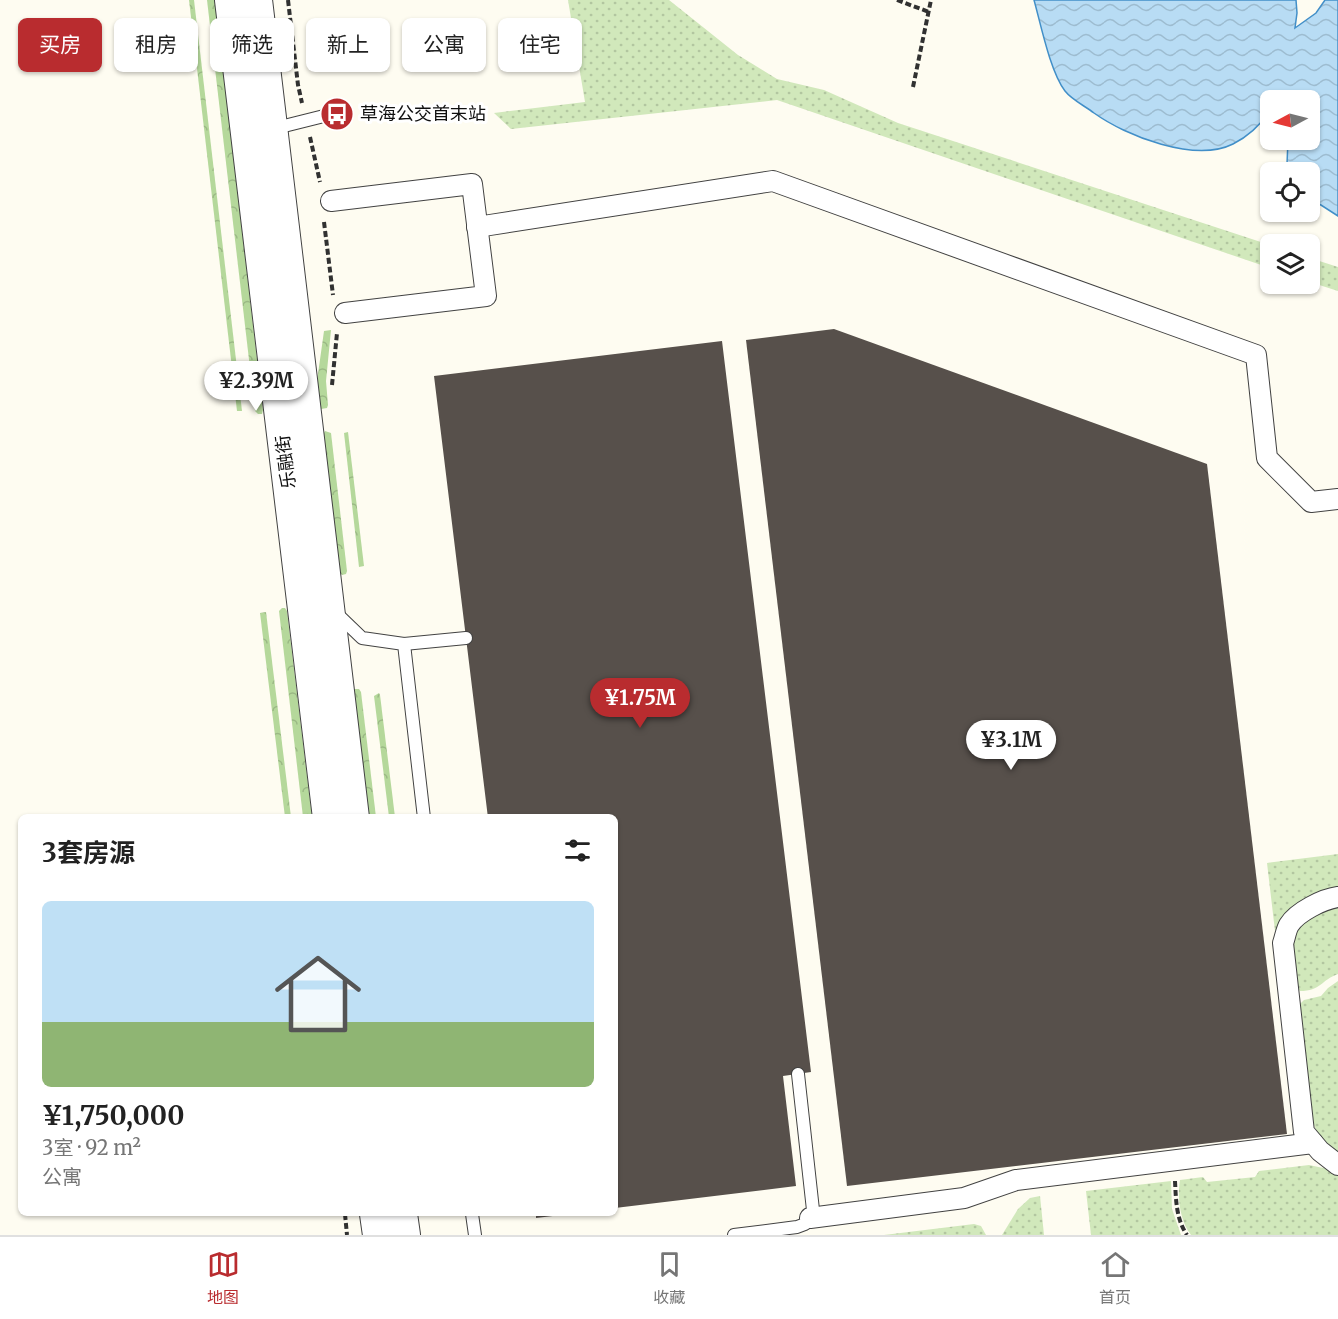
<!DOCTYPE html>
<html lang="zh">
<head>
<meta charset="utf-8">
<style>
	body { margin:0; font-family:Merriweather,"Noto Sans SC",serif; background:#f2f2f2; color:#222; height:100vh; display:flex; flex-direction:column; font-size:22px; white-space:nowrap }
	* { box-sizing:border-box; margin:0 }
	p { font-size:20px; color:#767676 }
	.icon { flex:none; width:33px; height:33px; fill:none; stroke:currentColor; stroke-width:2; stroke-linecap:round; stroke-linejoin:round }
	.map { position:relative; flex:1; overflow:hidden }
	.side { position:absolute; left:18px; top:814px; width:600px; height:402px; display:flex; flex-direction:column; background:#fff; border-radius:9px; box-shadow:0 2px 4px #0004 }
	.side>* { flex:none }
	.guide { position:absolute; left:18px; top:18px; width:600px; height:54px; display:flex; gap:12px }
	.needle { width:39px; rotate:263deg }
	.fabs { position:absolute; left:1260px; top:90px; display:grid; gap:12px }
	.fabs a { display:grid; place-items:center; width:60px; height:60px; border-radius:9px; background:#fff; box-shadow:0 2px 4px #0004; font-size:30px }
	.price { position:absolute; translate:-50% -51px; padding:0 14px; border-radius:21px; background:#fff; color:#222; font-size:20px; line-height:39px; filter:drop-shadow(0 2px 3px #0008) }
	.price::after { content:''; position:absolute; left:50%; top:36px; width:18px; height:14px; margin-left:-9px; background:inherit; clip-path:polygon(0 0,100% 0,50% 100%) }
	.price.active { background:#b92c2f; color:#fff }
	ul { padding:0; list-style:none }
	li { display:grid; align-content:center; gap:12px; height:318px; padding:0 24px }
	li+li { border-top:2px solid #e0e0e0 }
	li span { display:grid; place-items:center; height:186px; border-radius:9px; color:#555 }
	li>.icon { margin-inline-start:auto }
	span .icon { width:108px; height:108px; fill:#fffc; stroke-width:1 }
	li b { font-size:26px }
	h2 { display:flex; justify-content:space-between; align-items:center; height:72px; padding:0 24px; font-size:26px }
	.pill { padding:0 21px; border-radius:9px; background:#fff; box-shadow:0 2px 4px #0004; font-size:21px; line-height:54px }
	.pill.active { background:#b92c2f; color:#fff }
	.tabs { display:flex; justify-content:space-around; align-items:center; height:84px; border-top:2px solid #e0e0e0; background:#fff; font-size:16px; color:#767676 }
	.tabs a { display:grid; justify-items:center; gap:3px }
	.tabs .active { color:#b92c2f }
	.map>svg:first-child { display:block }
</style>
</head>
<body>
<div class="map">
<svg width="1338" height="1235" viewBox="0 0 1338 1235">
	<defs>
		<pattern id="grass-dots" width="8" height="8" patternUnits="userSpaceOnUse" patternTransform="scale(1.5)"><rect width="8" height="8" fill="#d1e8bb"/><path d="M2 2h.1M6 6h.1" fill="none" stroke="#b2c6a0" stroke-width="1.8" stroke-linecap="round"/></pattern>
		<pattern id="forest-crowns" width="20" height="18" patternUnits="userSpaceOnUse" patternTransform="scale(1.5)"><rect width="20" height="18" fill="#b5d89b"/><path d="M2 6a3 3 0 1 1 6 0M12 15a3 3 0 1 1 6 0" fill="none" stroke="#9ab884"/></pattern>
		<pattern id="water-waves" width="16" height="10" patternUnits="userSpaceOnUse" patternTransform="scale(1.5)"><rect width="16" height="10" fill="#b8dcf4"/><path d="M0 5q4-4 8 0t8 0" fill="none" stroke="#9dbcd0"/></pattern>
	</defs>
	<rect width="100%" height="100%" fill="#fefcf1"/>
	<g fill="url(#grass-dots)">
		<path d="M568,0H669L738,55L777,79L824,90L898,123L1270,245V268L777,100L511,129L494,113L585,102Z"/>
		<path d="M1310,258L1338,267V291L1310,282Z"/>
		<path d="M1338,854V891L1291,913L1275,931L1267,863Z"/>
		<path d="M1338,906V974C1321,980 1321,991 1300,991L1296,986C1291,936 1287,925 1338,906Z"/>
		<path d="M1338,981V1158L1319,1136L1313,1123L1299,1010L1300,1004L1304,1000L1321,996L1328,988Z"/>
		<path d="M1309,1165L1328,1169L1338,1176V1235H1191C1180,1222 1177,1197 1180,1180L1203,1177L1207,1182L1255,1177L1259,1171Z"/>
		<path d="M1171,1181L1172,1209L1181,1235H1091L1086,1191Z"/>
		<path d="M1040,1196L1044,1235H1002L1018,1209L1030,1198Z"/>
		<path d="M974,1224L981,1226L986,1235H884Z"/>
	</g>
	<g fill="url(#forest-crowns)">
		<path d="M189,0H194L242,411H237Z"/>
		<path d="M207,0H215L263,410L262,414H258L255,411Z"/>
		<path d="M331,330L326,381L328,405L327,408L321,409L319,406L317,381L324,331Z"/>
		<path d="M325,431L331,433L347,571L346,574L342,575L339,572L323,435Z"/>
		<path d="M348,432L364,566L359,567L344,433Z"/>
		<path d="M282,608H285L287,611L312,817H303L279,611Z"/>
		<path d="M266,612L291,817H285L260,613Z"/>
		<path d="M354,689H359L361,692L376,817H367L352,694Z"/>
		<path d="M379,693L380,695L395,817H389L374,696Z"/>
	</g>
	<path fill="url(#water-waves)" stroke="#428fc8" stroke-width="1.5" d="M1034,0H1296L1297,13L1295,28L1316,13L1325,0H1338V216L1310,198V172H1289L1287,164L1288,140H1310V100H1285L1283,96L1278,100H1270V111C1261,124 1247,137 1233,144C1195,163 1126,136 1094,113C1085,106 1072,100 1065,91C1050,71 1041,25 1034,0Z"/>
	<g fill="#57504b">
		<path d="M834,329L1207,464L1287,1134L847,1186L746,340Z"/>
		<path d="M722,341L811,1072L783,1076L796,1186L615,1208V818H488L434,376Z"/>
		<path d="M536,1214H561V1215L536,1218Z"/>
	</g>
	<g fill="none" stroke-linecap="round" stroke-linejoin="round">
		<defs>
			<g id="service">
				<path d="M272,129L344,111"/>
				<path d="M335,612L362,638L404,644L424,818"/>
				<path d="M404,644L466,638"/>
				<path d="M472,1214L475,1235"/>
				<path d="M734,1235L797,1227L805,1224L813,1210L798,1074"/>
			</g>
			<g id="pedestrian">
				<path d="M331,201L472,184L486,296L345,313"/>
				<path d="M477,227L773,181L1256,355L1267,458L1311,502L1338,499"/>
				<path d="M1338,897C1323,899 1297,912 1289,925C1286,930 1285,938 1283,943L1304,1132L1320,1151L1338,1165"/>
				<path d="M810,1218L964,1198L1016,1180L1313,1143"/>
			</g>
			<g id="tertiary">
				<path d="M231,0L329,818"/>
				<path d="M256,0L353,818"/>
				<path d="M376,1214L379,1235"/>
				<path d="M401,1214L404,1235"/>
			</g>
		</defs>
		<use href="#service" stroke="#424242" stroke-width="14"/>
		<use href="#pedestrian" stroke="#424242" stroke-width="22"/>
		<use href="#tertiary" stroke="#424242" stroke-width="34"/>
		<g stroke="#313131" stroke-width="4" stroke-dasharray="6 3" stroke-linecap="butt">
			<path d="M288,0L298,85L302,103"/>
			<path d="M897,0L929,12"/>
			<path d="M913,87L931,0"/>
			<path d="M310,137L320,182"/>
			<path d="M324,222L333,295"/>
			<path d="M332,385L337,333"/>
			<path d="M1175,1181C1176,1200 1176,1219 1187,1235"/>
			<path d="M345,1214L347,1235"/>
		</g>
		<use href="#service" stroke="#fff" stroke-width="12"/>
		<use href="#pedestrian" stroke="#fff" stroke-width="20"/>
		<use href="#tertiary" stroke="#fff" stroke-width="32"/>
	</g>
	<defs>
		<symbol id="bus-disc" viewBox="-11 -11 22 22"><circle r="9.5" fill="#b92c2f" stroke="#fff"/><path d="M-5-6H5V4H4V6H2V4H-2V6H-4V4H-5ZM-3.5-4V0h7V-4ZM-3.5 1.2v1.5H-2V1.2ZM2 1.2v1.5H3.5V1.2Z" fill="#fff"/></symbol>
	</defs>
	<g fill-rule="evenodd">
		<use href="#bus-disc" x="318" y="95" width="38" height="38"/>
	</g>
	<g text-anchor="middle" stroke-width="6" stroke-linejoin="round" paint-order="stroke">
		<g font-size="18" fill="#0f0f0f" stroke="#fff" text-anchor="start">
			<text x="360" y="120">草海公交首末站</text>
		</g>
		<g font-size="18" fill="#0f0f0f" stroke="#fff">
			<text transform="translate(286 462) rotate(-97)" y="6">乐融街</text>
		</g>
	</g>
</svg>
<div class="fabs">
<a><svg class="needle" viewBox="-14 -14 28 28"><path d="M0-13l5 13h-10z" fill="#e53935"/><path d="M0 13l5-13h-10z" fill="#767676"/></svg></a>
<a><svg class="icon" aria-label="locate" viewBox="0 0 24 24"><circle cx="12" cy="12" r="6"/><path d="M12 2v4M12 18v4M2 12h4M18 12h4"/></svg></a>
<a><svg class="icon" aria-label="layers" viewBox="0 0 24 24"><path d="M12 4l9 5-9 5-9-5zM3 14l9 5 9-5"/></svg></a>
</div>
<b class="price" style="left:256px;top:412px">¥2.39M</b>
<b class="price active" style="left:640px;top:729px">¥1.75M</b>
<b class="price" style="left:1011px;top:771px">¥3.1M</b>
<div class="guide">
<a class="pill active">买房</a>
<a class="pill">租房</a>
<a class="pill">筛选</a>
<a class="pill">新上</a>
<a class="pill">公寓</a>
<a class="pill">住宅</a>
</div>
<section class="side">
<h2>3套房源<svg class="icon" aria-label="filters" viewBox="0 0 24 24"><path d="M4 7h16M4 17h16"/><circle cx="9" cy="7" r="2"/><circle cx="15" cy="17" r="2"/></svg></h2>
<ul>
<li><span style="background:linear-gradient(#bfe0f5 65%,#8fb573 0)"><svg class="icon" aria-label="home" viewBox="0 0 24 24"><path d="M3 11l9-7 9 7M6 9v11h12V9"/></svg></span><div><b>¥1,750,000</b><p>3室 · 92 m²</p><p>公寓</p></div></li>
</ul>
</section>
</div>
<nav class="tabs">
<a class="active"><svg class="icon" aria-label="map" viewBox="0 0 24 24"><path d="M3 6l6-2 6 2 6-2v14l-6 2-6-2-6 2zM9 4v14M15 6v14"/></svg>地图</a>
<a><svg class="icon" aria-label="saved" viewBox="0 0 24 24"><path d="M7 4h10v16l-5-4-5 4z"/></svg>收藏</a>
<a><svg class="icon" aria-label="home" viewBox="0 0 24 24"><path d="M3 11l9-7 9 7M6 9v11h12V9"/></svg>首页</a>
</nav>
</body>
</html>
